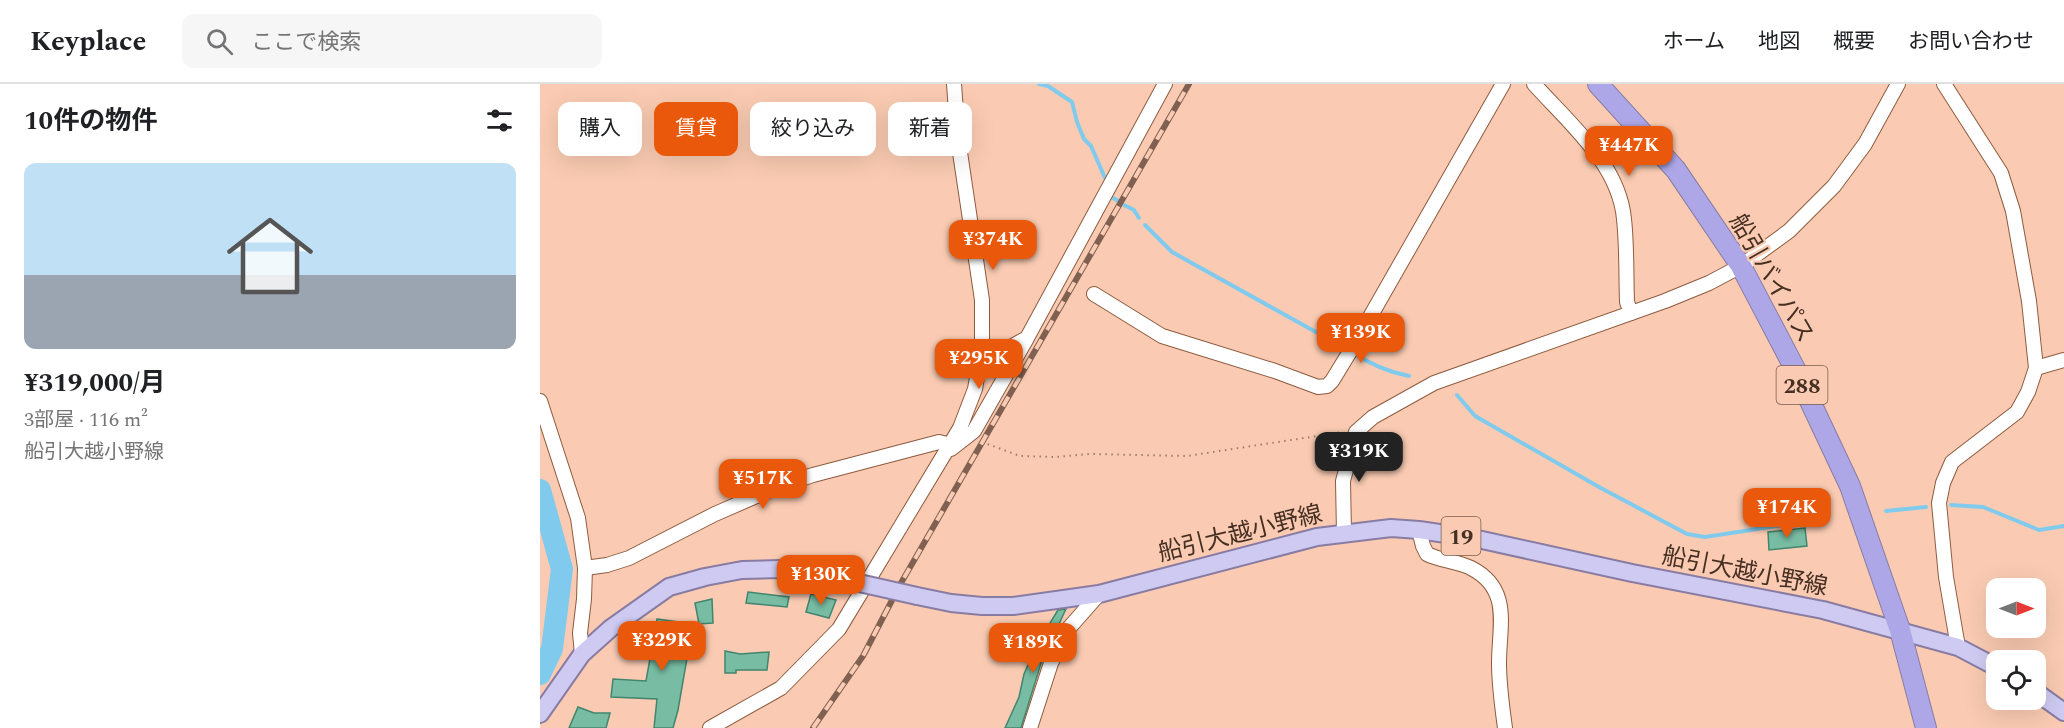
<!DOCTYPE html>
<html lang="ja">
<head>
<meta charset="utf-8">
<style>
	body { margin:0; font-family:Spectral,"Noto Sans JP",serif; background:#f6f6f6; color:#202124; height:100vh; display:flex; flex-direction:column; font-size:22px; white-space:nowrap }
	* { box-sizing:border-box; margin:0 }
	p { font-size:20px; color:#757577 }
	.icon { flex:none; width:33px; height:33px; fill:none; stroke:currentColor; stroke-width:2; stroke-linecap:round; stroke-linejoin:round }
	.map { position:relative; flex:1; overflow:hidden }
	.sheet { display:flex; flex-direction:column; background:#fff; width:540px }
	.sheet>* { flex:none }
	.hud { position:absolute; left:18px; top:18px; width:570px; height:54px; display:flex; gap:12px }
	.needle { width:39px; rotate:90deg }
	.buttons { position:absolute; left:1446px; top:494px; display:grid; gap:12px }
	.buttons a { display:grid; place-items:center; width:60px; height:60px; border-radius:12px; background:#fff; box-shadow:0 6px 24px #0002; font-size:30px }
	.price { position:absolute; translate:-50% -51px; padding:0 14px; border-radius:12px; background:#ea580c; color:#fff; font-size:20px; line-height:39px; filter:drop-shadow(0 2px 3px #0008) }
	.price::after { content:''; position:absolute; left:50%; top:36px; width:18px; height:14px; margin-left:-9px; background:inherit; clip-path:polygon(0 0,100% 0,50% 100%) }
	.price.active { background:#222; color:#fff }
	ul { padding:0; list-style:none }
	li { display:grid; align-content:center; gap:12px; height:318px; padding:0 24px }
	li+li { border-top:2px solid #e0e0e0 }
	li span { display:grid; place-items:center; height:186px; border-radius:12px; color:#555 }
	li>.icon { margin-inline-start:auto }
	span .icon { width:108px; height:108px; fill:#fffc; stroke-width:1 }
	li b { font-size:26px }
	h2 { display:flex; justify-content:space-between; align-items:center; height:72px; padding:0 24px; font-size:26px }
	.tag { padding:0 21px; border-radius:12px; background:#fff; box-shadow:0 6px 24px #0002; font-size:21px; line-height:54px }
	.tag.active { background:#ea580c; color:#fff }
	header { display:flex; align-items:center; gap:36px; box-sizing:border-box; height:84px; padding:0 30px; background:#fff; border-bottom:2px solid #e0e0e0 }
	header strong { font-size:28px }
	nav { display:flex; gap:33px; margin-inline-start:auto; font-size:21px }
	.search { width:420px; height:54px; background:#f6f6f6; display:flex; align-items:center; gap:15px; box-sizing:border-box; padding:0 21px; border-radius:12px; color:#757577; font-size:22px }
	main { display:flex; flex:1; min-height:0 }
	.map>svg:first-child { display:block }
</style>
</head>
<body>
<header>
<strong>Keyplace</strong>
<div class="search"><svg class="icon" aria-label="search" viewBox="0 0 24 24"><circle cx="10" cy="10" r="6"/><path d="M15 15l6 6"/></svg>ここで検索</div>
<nav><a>ホーム</a><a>地図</a><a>概要</a><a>お問い合わせ</a></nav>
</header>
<main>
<section class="sheet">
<h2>10件の物件<svg class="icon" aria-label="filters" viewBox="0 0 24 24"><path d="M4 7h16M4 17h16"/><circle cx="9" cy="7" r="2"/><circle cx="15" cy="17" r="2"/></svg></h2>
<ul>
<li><span style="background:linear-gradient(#bfe0f5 60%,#9aa5b1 0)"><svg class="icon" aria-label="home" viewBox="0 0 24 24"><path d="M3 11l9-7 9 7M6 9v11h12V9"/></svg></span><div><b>¥319,000/月</b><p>3部屋 · 116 m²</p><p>船引大越小野線</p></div></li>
</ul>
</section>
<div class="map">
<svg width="1524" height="644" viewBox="0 0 1524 644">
	<rect width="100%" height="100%" fill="#facbb2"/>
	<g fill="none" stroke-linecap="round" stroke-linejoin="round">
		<g stroke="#80cbed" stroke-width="4">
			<path d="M499,0L508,2L532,18L537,38L544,55L551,62L565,94"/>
			<path d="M570,112L578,117"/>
			<path d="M584,121L594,126L599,134"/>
			<path d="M605,141L632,168L810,267C828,279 847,288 869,292"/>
			<path d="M917,311L935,332L1059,403L1147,450L1165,453L1250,440L1287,431"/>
			<path d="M1411,421L1443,423L1499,446L1524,442"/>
			<path d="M1346,427L1386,423"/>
		</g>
		<path stroke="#80cbed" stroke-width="22" d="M0,406L22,485L12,565L0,590"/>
	</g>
	<g fill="#78bda3" stroke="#41856e" stroke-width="1.5">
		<path d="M1265,444L1267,462L1229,466L1228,448Z"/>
		<path d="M208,508L249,513L247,523L206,519Z"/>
		<path d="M271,510L296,516L289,534L266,528Z"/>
		<path d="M172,515L173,539L159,540L155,519Z"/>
		<path d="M526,525L502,576L481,644H465L479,613L484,590L492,572L495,573L502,552L518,526Z"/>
		<path d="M117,535L153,540L138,626L133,644H114L117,615L71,613L73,595L106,597Z"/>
		<path d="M185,567L200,570L229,568L227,586H196V589H185Z"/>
		<path d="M38,623L54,629H70L66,644H29Z"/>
	</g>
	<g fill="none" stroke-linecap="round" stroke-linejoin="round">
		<defs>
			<g id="minor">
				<path d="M994,0C1029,39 1079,80 1084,135C1087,162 1086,190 1087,218L1091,229"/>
				<path d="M1404,0L1461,89L1473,127L1489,217L1496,284L1488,308L1477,328L1412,378L1403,399L1399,419L1406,493L1418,563"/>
				<path d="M554,210L622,252L735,287L778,303L787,302L792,297L814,261L963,0"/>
				<path d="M442,265L469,264L487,254L625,0"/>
				<path d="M1496,284L1524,276"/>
				<path d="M0,317L38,434L45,484L44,515L40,549L42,570"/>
				<path d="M411,365L434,347L486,256"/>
				<path d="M879,446L883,462L887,470C901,477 917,477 931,484C972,505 959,542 959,579C959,601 962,622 965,644"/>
				<path d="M804,449L803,397L816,348L833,333L894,299L1125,217L1169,199L1201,182L1249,147L1294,102L1325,60L1358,0"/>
				<path d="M45,484L67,481L89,474L175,430L237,403L273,391L399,358L410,361"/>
				<path d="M170,644L241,604L299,545L420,344L435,305L442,265V216L418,55L414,0"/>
				<path d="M490,644L511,579L529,544L559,510"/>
			</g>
			<g id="major">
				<path d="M377,512L411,519L442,522H473L559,510L777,453L851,444L879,446L933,454L1092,489L1283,526L1418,563L1456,583"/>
				<path d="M1496,608L1524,628"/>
				<path d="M0,630L42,570L71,544L129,503L165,493L202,486L240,485L297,494"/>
			</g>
			<path id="highway" d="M1058,0L1136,86L1201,182L1254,283L1310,402L1360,546L1386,644"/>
		</defs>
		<use href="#minor" stroke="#8e5b3f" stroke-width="16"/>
		<use href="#major" stroke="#897ca2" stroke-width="20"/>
		<use href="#highway" stroke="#897ca2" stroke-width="22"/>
		<path stroke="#9f7c6a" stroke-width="2" stroke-dasharray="1.5 4.5" stroke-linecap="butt" d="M442,358L480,372L516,373L549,370L647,372L803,348"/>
		<use href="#minor" stroke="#fff" stroke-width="14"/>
		<use href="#major" stroke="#cecaf1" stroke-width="16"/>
		<use href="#highway" stroke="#ada6e7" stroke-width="20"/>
		<defs>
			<path id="rail" d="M273,644L323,572L361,499L649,0"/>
		</defs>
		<use href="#rail" stroke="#806151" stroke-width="6"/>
		<use href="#rail" stroke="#facbb2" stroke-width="4" stroke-dasharray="11" stroke-linecap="butt"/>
		<defs>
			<path id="major-bridge" d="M297,494L377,512"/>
		</defs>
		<use href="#major-bridge" stroke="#897ca2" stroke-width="20" stroke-linecap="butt"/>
		<use href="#major-bridge" stroke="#cecaf1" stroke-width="16"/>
	</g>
	<g text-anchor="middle" stroke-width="4.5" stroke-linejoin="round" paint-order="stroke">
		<g fill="#facbb2" stroke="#7c5e4e" stroke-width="1.5">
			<rect x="1236.5" y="282" width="51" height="38" rx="4.5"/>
			<rect x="901.5" y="433" width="39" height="38" rx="4.5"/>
		</g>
		<g font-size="22" font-weight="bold" fill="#462f23">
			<text x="1262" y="309">288</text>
			<text x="921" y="460">19</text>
		</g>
		<g font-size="24" fill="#462f23" stroke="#facbb2">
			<text transform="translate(1232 194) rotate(60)" y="8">船引バイパス</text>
			<text transform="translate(700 449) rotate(-14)" y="8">船引大越小野線</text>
			<text transform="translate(1205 487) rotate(11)" y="8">船引大越小野線</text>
		</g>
	</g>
</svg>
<div class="buttons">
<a><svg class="needle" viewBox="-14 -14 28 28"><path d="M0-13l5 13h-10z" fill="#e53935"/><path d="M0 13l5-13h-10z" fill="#757577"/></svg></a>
<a><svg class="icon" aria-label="locate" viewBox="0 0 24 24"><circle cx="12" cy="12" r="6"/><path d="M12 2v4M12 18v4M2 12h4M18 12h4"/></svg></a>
</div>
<b class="price" style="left:1089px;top:93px">¥447K</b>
<b class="price" style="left:453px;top:187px">¥374K</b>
<b class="price" style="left:821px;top:280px">¥139K</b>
<b class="price" style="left:439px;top:306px">¥295K</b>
<b class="price active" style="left:819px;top:399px">¥319K</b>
<b class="price" style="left:223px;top:426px">¥517K</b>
<b class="price" style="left:1247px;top:455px">¥174K</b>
<b class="price" style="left:281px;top:522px">¥130K</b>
<b class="price" style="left:122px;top:588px">¥329K</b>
<b class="price" style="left:493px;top:590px">¥189K</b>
<div class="hud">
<a class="tag">購入</a>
<a class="tag active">賃貸</a>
<a class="tag">絞り込み</a>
<a class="tag">新着</a>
</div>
</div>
</main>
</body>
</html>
